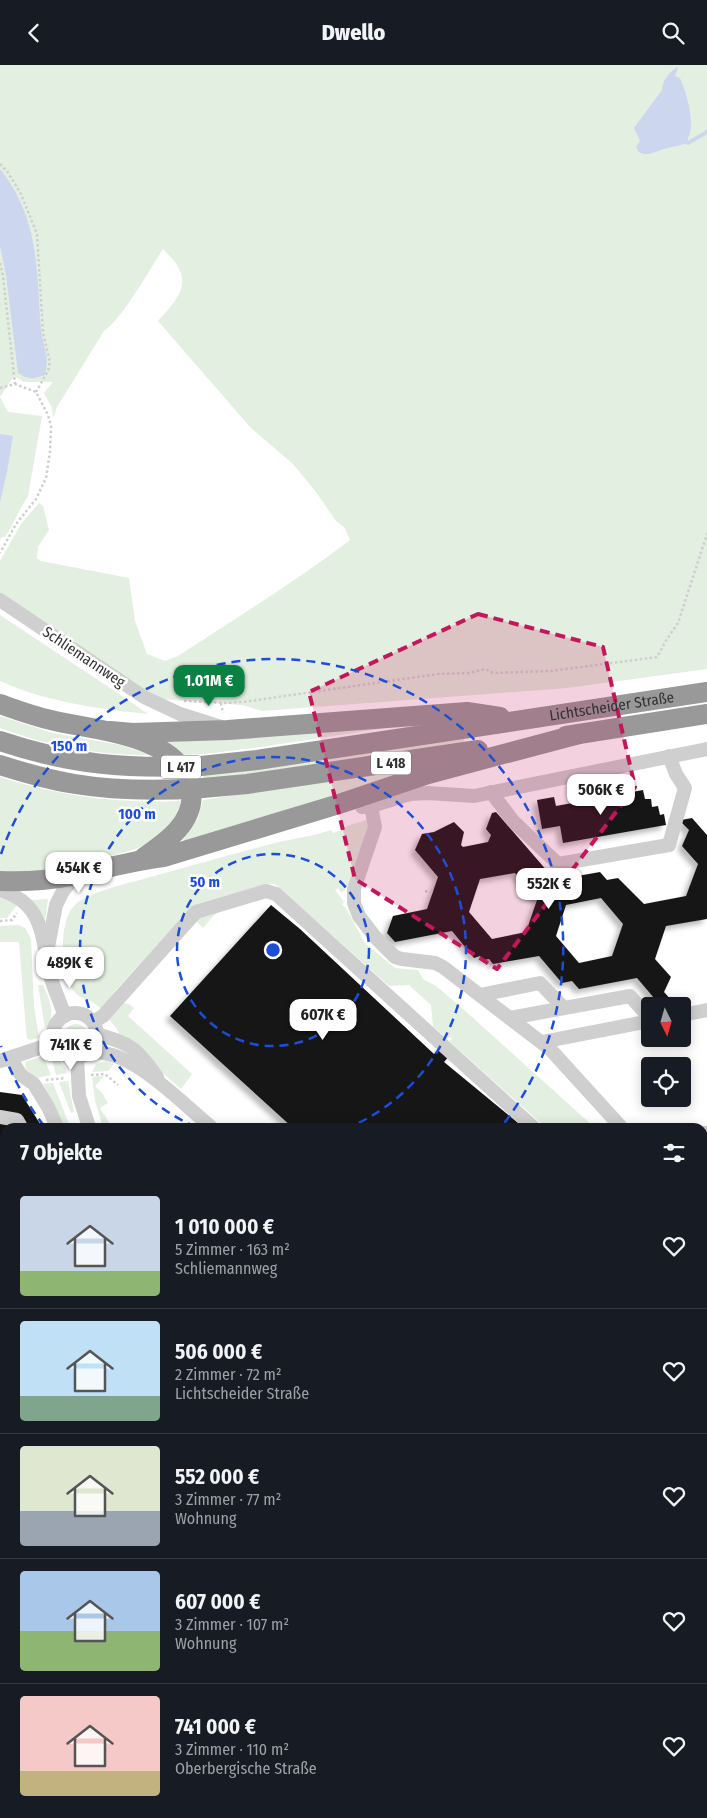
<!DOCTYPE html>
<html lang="de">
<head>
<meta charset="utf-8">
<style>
	body { margin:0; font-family:"Fira Sans Condensed",sans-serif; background:#20242c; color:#f1f3f6; height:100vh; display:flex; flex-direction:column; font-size:19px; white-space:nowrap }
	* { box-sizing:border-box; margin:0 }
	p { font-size:16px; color:#9ea1a6 }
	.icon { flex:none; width:28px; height:28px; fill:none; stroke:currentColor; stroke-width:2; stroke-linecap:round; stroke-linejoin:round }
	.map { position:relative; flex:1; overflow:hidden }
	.drawer { position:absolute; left:0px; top:1058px; width:708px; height:696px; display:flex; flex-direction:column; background:#171b24; border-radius:15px 15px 0 0; box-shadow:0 2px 12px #0003 }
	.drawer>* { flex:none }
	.needle { width:32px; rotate:175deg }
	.fabs { position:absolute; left:641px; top:932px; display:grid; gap:10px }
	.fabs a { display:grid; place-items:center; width:50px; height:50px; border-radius:5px; background:#171b24; box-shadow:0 2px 12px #0003; font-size:25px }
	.price { position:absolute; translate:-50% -42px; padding:0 11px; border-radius:10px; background:#fff; color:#222; font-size:16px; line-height:32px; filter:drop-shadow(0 1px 2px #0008) }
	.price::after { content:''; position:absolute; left:50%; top:30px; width:15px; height:11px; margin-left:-8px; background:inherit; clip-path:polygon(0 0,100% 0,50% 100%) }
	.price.selected { background:#0b8043; color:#fff }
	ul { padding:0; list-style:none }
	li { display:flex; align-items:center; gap:15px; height:125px; padding:0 20px }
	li+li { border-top:1px solid #363941 }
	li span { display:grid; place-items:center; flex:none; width:140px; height:100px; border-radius:5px; color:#555 }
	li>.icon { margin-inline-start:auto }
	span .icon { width:60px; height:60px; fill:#fffc; stroke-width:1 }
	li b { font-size:21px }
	h2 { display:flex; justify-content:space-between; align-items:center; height:60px; padding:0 20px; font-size:21px }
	header { display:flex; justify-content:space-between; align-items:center; height:65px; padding:0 20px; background:#171b24; font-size:22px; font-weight:800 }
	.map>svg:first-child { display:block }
</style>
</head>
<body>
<header><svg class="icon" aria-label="back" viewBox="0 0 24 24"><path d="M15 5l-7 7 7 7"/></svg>Dwello<svg class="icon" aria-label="search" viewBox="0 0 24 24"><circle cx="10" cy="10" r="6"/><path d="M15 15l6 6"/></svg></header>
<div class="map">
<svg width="707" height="1753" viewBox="0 0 707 1753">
	<defs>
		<filter id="shadow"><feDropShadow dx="-4.5" dy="4.5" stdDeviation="2.5" flood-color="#0004"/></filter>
	</defs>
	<rect width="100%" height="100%" fill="#fff"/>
	<g fill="#e3efe0">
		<path d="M0,0H707V604L567,623L262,646L242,640L160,634L0,529V496L21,459L39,438L43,441L49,465L38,482L37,493L41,496L129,513L135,556L147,589L165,596L178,591C236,553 295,517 350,475L345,463L336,456L316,427L293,399L250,362L158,256C171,241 191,224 178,202C175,195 168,190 163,184C150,204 122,254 104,266L57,342L53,353L52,343L44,328L53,317H24L14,311L0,332L8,347L42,351L28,431C19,444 14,459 5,472H2L0,474Z"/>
		<path d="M0,550L128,635L148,649C99,644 46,637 0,616Z"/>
		<path d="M0,651L53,668L120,680L151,690C100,691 48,681 0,663Z"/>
		<path d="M393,662L260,682L205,689L181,690L162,677Z"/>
		<path d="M463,672L465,678L204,715L203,710Z"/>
		<path d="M452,696L184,777L183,775L198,753L203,735Z"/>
		<path d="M0,712C59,731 119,739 181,736C179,747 173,755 166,763C142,792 103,789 70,800L64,795L50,799L51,806L0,808Z"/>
		<path d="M370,754L371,756L350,818L342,828L338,823L335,825L344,837L342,840L346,843L365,878L395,903L418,905L423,914L436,921L463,944L594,1062H545L449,976L452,974L450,972L447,974L433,961L431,940L409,920L389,921L275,819H267L197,840L188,846L115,926L102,945C92,932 78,937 70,920C61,902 59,856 74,841C87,827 122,820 140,815C187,802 233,789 279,777C297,773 314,771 331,765L333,768L342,765L341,763Z"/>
		<path d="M0,831L18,839L7,853H0Z"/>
		<path d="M48,834L45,857H44L30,835Z"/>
		<path d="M217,847L203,863L196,856L200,852Z"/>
		<path d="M18,860L25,863L31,874L34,942L39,973L30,975L27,973L26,965L19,877H0V861Z"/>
		<path d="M38,920H43C50,936 55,946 48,962L45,963Z"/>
		<path d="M123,938L129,939L134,943L128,951L192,1009L181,1024L120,971L117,964L109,954Z"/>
		<circle cx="76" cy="971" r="12"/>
		<path d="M43,991L51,1010L37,1013L26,1004L25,999L27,996Z"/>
		<path d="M57,993L65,1002L67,1008L56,1010L52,994Z"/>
		<path d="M106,996L114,999L108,1006L92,1007L96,999Z"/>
		<path d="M104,1011L95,1021L102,1028L108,1038L100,1043L112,1062H103L95,1036L92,1012Z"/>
		<path d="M68,1016L74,1047L71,1048L59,1017Z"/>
		<path d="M53,1018L70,1062H64L43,1019Z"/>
		<path d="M707,1084V1262L703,1266L702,1085Z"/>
		<path d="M446,1749H579L599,1753H444Z"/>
	</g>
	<g fill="#ccd6ef">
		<path d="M677,2H678L675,11L680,13C687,30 691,44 691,62C691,68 687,71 688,78C679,81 669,82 661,85C652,88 641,94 636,82L640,76L634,63L662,25C663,14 669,8 677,2Z"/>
		<path d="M0,104C40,154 36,205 41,265C42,275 46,285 47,295C47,300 46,305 45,310C34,314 28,315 18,308L6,210L0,181Z"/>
		<path d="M0,369L13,371L7,407L0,437Z"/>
	</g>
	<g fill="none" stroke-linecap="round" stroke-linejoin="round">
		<path stroke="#ccd6ef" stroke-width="4" d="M688,78L707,67"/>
	</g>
	<g fill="#191919" fill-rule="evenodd" filter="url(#shadow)">
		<path d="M643,725L645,734H651L652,742L658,741L660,750L664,749L666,760L563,778L560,761L542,764L537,735L554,732L556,741Z"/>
		<path d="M496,747L555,815L600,807L607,815L618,813L644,839L686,831L698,799L682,781L689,765L681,757V755L692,753L707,770V854L666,861L655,894L671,912L664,927L672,936L671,938L660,940L637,913L579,924L572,916L562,918L539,891L493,899L489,894L484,895L480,891L474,893L452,866L395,877L387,868L393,851L427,844L438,812L415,785L422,769L434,767L454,757L464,767L461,780L463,782L488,777L491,770L486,764L492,748ZM515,808L537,835L526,867L492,874L469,847L480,814ZM601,833L623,859L612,891L579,898L556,871L566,840Z"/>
		<path d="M271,840L300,864L434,989L442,981L451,989L444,997L523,1062H292L170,951Z"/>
		<path d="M0,1027L22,1030L42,1062H5V1205H0Z"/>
		<path d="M702,1214L707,1219V1240L702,1236Z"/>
		<path d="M704,1315L707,1318V1341L702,1336Z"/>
		<path d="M707,1385V1422L705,1420L702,1422V1388Z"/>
		<path d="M702,1450L707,1453V1485L702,1483Z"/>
		<path d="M5,1697V1735L0,1740V1702Z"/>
		<path d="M702,1743H707V1753H684V1749H702Z"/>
	</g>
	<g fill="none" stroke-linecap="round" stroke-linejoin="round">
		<g stroke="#cfcfcf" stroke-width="2.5" stroke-dasharray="2.5 2.5" stroke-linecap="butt">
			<path d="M0,99L7,106L21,129L37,169L43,268L50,297L48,306L36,327"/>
			<path d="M0,198L3,211L15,319"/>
			<path d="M0,323L15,319L36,327L48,350L51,361L50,387L46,413L36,434L16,459L0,488"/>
			<path d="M184,636L225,638L243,637L438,609L469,608L485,604L493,608L551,606L657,592L667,574L678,558L707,469"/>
			<path d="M221,638L223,648"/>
			<path d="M425,826L433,828"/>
			<path d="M0,856L12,855L17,848"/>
			<path d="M91,1010L105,1009L118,1020"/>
			<path d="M46,1015L65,1013"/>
			<path d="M702,1164L707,1160"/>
		</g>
		<g stroke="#cfcfcf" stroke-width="14">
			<path d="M0,535L144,632L180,649L221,662"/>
			<path d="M491,727L513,756L558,799L669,780L685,723L676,709L669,691"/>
			<path d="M371,741L375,762L354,824V838L359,851L375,872L395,892L402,894L435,898L443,902L550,984L621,1062"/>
			<path d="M362,742L371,741L410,729L428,728L474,731L707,684"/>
			<path d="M0,825C45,839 41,872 50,910C54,924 60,937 65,951"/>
			<path d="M48,882L56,840L63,826L76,810"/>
			<path d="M480,930L540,918L563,942"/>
			<circle cx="75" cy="970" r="22"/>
			<path d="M682,950L707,945"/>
			<path d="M510,953L630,931L650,953"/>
			<path d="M93,957L103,951L196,847L266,826L276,829L533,1062"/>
			<path d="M97,969C131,979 137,983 157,1012"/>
			<path d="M542,977L650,956"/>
			<path d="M92,986C101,987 110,989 118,992C148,1003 186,1041 211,1062"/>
			<path d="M10,993L21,1010L34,1019L48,1042L57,1062"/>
			<path d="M77,993L79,1031L89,1062"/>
			<path d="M0,996L54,978"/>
			<path d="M0,1052L17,1055L21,1062"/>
			<path d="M702,1068H707"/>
			<path d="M0,1183L5,1184"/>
			<path d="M0,1216L5,1217"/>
			<path d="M0,1238L5,1239"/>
			<path d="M702,1257L707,1253"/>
			<path d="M0,1260L5,1261"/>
			<path d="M0,1276L5,1277"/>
			<path d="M0,1292L5,1293"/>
			<path d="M702,1376L707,1373"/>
			<path d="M0,1499L5,1473"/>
			<path d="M0,1514L5,1515"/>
			<path d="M702,1514L707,1505"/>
			<path d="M0,1673L5,1668"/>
			<path d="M702,1713L707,1714"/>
			<path d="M0,1748L5,1743"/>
			<path d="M13,1753L17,1749"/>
			<path d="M203,1753L207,1749"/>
			<path d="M251,1753L256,1749"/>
			<path d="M330,1753L334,1749"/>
		</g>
		<g stroke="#999" stroke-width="20">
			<path d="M0,639C17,645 33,651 51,655C94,666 182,669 191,725C196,757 165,778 143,793"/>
			<path d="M110,666L133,668L228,665L467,647L500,652"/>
			<path d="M566,671L707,649"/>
			<path id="s1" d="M201,701L257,695L707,627"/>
			<path d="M203,723L247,719L478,685"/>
			<path d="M0,816C26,817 52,815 77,810C107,803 135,795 164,792L339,739L428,709L579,669"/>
		</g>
		<g stroke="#999" stroke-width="20">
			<path d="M0,676C71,700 127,704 201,701"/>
			<path d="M0,700C25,708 50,715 75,719C117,726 160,726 203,723"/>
		</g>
	</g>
	<path fill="#c2185b" fill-opacity="0.2" stroke="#c2185b" stroke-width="4" stroke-dasharray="10 6" stroke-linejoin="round" d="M478,549L603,582L635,722L497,904L355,814L309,627Z"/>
	<g fill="none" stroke="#1d4ed8" stroke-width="2.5" stroke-dasharray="9 6">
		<circle cx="273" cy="885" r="96"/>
		<path d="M196 1062A193 193 0 1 1 350 1062"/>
		<path d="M44 1061A289 289 0 0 1 1 981M1 789A289 289 0 1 1 502 1061"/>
	</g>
	<g text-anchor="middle" stroke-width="5" stroke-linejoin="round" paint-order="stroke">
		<g fill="#fff" stroke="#707070" stroke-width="1">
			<rect x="371" y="686.5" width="40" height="23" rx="4"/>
			<rect x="161" y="690.5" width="40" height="23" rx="4"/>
		</g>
		<g font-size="14" font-weight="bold" fill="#323232">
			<text x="391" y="703">L 418</text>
			<text x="181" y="707">L 417</text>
		</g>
		<g font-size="15" fill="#323232" stroke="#fff">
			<text transform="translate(84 592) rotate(34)" y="5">Schliemannweg</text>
			<text dy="5" stroke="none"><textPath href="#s1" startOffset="415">Lichtscheider Straße</textPath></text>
		</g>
	</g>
	<circle cx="273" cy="885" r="8" fill="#1d4ed8" stroke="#fff" stroke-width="2.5"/>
	<g font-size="15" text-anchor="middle" font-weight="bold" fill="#1d4ed8" stroke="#fff" stroke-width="5" stroke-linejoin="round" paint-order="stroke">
		<text x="69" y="686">150 m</text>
		<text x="137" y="754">100 m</text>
		<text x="205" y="822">50 m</text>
	</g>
</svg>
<div class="fabs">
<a><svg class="needle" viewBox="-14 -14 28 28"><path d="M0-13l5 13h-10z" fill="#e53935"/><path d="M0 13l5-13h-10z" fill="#9ea1a6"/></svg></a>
<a><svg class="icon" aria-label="locate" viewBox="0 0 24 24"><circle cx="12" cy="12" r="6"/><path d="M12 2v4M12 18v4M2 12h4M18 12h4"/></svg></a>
</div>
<b class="price selected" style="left:209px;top:642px">1.01M €</b>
<b class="price" style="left:601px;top:751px">506K €</b>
<b class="price" style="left:79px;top:829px">454K €</b>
<b class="price" style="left:549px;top:845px">552K €</b>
<b class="price" style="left:70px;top:924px">489K €</b>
<b class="price" style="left:323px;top:976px">607K €</b>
<b class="price" style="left:71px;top:1006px">741K €</b>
<section class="drawer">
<h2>7 Objekte<svg class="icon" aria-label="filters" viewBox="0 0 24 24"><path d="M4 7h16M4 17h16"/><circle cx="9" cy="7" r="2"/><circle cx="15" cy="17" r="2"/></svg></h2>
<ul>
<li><span style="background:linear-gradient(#c9d6e8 75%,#8fb573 0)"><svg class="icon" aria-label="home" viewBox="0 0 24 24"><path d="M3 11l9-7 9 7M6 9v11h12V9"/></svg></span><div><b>1 010 000 €</b><p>5 Zimmer · 163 m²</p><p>Schliemannweg</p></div><svg class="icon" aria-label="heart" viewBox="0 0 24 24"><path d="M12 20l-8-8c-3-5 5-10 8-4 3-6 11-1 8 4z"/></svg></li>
<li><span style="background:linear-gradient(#bfe0f5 75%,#7fa58c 0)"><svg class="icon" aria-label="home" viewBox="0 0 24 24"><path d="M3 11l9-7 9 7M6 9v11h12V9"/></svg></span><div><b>506 000 €</b><p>2 Zimmer · 72 m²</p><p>Lichtscheider Straße</p></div><svg class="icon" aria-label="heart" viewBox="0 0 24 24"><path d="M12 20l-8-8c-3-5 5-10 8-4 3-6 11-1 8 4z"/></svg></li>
<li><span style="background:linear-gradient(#dfe7d0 65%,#9aa5b1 0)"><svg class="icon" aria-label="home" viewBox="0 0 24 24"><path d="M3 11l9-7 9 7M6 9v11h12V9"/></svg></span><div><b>552 000 €</b><p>3 Zimmer · 77 m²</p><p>Wohnung</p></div><svg class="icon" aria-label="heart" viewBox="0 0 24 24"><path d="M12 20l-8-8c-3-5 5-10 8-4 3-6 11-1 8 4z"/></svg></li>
<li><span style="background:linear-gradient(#a9c7e8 60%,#8fb573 0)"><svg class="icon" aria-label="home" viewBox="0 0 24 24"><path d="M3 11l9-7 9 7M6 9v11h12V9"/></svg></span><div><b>607 000 €</b><p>3 Zimmer · 107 m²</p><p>Wohnung</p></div><svg class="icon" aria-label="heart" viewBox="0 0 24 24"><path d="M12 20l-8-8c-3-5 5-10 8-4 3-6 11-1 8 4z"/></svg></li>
<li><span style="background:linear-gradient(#f6c9c9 75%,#c2b280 0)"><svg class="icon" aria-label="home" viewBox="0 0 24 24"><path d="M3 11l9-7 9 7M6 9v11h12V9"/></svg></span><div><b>741 000 €</b><p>3 Zimmer · 110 m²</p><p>Oberbergische Straße</p></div><svg class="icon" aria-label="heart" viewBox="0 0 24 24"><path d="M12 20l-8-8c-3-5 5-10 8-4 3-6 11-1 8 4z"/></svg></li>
</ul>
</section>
</div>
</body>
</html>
